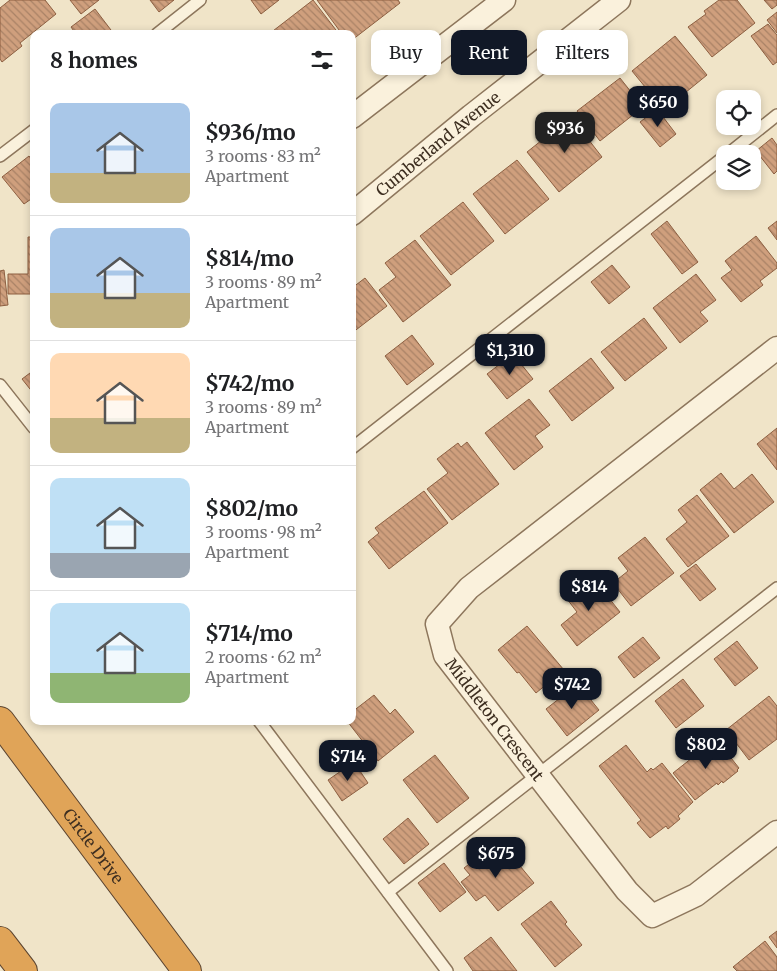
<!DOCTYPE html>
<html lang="en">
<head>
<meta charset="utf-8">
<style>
	body { margin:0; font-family:Merriweather,serif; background:#f6f6f6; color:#202124; height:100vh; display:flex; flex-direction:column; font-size:19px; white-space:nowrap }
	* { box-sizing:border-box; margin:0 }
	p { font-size:16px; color:#757577 }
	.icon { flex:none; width:28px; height:28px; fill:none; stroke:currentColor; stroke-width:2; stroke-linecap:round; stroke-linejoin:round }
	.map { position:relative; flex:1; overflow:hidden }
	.drawer { position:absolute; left:30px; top:30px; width:326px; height:695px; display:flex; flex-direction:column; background:#fff; border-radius:10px; box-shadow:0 2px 8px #0003 }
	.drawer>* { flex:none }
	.guide { position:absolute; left:371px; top:30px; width:330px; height:45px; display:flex; gap:10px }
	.fabs { position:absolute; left:716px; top:90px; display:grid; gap:10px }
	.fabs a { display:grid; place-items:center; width:45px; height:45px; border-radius:10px; background:#fff; box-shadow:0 2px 8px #0003; font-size:25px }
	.price { position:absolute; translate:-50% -42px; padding:0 11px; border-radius:10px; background:#111827; color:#fff; font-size:16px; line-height:32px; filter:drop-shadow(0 1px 2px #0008) }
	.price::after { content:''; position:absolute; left:50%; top:30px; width:15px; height:11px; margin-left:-8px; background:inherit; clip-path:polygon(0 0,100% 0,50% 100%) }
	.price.active { background:#222; color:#fff }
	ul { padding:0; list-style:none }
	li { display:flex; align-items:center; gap:15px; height:125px; padding:0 20px }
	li+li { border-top:1px solid #e0e0e0 }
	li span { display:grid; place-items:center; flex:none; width:140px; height:100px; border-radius:10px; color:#555 }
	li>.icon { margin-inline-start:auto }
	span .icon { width:60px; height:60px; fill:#fffc; stroke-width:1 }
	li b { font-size:21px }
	h2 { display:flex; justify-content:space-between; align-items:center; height:60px; padding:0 20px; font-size:21px }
	.pill { padding:0 18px; border-radius:10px; background:#fff; box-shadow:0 2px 8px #0003; font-size:18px; line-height:45px }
	.pill.active { background:#111827; color:#fff }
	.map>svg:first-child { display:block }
</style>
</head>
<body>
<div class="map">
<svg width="777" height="971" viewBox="0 0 777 971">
	<defs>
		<pattern id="building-back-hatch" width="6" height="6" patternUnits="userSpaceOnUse" patternTransform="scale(1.25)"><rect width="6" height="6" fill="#cf9f7d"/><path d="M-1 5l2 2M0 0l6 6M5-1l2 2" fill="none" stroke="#a98266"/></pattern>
	</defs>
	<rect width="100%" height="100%" fill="#f0e4c8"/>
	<g fill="url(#building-back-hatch)" stroke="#8d5f41">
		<path d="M10,0H45L56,14L20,43L22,46L2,62L0,59V8Z"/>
		<path d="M70,0H99L81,14Z"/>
		<path d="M150,0H174L159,12Z"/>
		<path d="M251,0H279L261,14Z"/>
		<path d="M313,0L339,34H269Z"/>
		<path d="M317,0H398L400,3L352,40V34H342Z"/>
		<path d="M719,0H737L755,23L712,57L688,27L706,14L704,11Z"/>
		<path d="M764,0H777V5L772,9Z"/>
		<path d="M95,9L114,34H76L71,27Z"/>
		<path d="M777,12V33L767,20Z"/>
		<path d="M768,24L777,35V62L773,65L751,36Z"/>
		<path d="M675,36L707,75L664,110L632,71Z"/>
		<path d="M620,78L643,107L600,141L577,111Z"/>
		<path d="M657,109L676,134L660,147L640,122Z"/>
		<path d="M571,117L602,157L559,192L527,152Z"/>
		<path d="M772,138L777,145V171L774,174L756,151Z"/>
		<path d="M29,156L34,162V197L24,204L2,177Z"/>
		<path d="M517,160L549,199L505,234L473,194Z"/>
		<path d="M463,202L494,241L451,275L420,236Z"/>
		<path d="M667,221L698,262L682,274L651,234Z"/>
		<path d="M777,221V240L768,228Z"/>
		<path d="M756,236L777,263V268L760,281L763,285L741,302L721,278L732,270L725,261Z"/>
		<path d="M28,237H34V294H8V274H28Z"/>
		<path d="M415,240L451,285L403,322L379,290L396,277L385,263Z"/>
		<path d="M612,265L630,287L609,304L591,282Z"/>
		<path d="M4,270L8,305L0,306V271Z"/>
		<path d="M696,274L716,300L700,312L708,321L680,343L653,308Z"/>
		<path d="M365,278L387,306L352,333V288Z"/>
		<path d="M644,318L667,348L625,381L601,352Z"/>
		<path d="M412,335L434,364L407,385L385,356Z"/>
		<path d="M513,354L533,379L507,399L487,374Z"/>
		<path d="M591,358L614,388L572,421L549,391Z"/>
		<path d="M34,370V394L22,379Z"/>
		<path d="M529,399L550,425L535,436L543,447L514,470L485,433Z"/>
		<path d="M777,428V470L757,444Z"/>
		<path d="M467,442L499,484L452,520L427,489L448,473L437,459L458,443L461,447Z"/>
		<path d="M721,473L734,489L752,474L774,502L734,533L700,490Z"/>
		<path d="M424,491L448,523L389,569L368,542L379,533L375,528Z"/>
		<path d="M697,495L729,536L688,567L666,539L687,522L678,510Z"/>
		<path d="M645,537L674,573L631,606L613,583L628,571L618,558Z"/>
		<path d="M696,564L716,589L700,601L680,576Z"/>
		<path d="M593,578L620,612L577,646L561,625L577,612L567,599Z"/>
		<path d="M527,626L564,670L536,693L519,672L517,673L498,650Z"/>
		<path d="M643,637L660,658L634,678L618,657Z"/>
		<path d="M737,641L758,668L735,686L714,659Z"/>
		<path d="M683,679L704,706L676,728L655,701Z"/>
		<path d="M578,684L599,710L567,736L546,709Z"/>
		<path d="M374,695L390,714L395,709L414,732L378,761L347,721H352V712Z"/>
		<path d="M769,696L777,706V739L749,760L726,730Z"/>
		<path d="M716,739L739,768L737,770L738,771L723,783L722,781L718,785L717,783L695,800L673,773Z"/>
		<path d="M626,745L647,772L651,768L653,770L662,763L693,802L678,816L680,819L668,829L666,826L650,838L637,823L641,820L599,766Z"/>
		<path d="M435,755L469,798L437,823L403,780Z"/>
		<path d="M354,762L368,783L342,801L328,780Z"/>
		<path d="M408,818L429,844L404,864L383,839Z"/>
		<path d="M491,847L502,862L511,855L534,883L498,911L485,895L476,901L461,882L470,875L464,868Z"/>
		<path d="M444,863L466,892L440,912L418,883Z"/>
		<path d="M551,901L567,922L565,924L582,945L555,967L521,924Z"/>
		<path d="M777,931V948L769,937Z"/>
		<path d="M491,937L517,971H473L464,958Z"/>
		<path d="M765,941L777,957V971H737L733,967Z"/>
	</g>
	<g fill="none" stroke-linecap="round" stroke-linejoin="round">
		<defs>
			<g id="service">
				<path d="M157,34L200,0"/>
				<path d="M728,154L777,115"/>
				<path d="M0,156L34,130"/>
				<path d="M0,385L34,428"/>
				<path d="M352,448L725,156"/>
				<path d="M259,721L447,971"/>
				<path d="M388,892L777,588"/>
			</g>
			<g id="minor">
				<path d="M352,117L504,0"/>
				<path id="s1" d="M352,214L471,116L619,0"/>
				<path id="s2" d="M777,348L469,588L437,624L445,655L627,891L652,916L696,895L777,832"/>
			</g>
			<g id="motorway">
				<path id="s3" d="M0,721L187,971"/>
				<path d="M0,941L23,971"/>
			</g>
		</defs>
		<use href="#service" stroke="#8d765c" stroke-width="14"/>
		<use href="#minor" stroke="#8d765c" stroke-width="25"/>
		<use href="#motorway" stroke="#5b4430" stroke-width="30"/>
		<use href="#service" stroke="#faf1dc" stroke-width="11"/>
		<use href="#minor" stroke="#faf1dc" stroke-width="22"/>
		<use href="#motorway" stroke="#e0a458" stroke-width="28"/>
	</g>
	<g text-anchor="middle" stroke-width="4" stroke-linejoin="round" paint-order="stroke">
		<g font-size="16" fill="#3d2e20" stroke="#f7eed8">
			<text dy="6" stroke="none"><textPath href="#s1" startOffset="111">Cumberland Avenue</textPath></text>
			<text dy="6" stroke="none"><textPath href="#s2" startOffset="552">Middleton Crescent</textPath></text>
			<text dy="6" stroke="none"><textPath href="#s3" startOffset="156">Circle Drive</textPath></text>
		</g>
	</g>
</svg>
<div class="fabs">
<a><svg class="icon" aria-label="locate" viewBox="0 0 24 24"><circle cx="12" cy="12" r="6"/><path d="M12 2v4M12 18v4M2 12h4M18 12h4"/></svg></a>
<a><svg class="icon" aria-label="layers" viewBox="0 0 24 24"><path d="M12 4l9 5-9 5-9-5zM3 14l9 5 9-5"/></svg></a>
</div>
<b class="price" style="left:658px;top:128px">$650</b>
<b class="price active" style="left:565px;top:154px">$936</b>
<b class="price" style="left:510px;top:376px">$1,310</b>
<b class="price" style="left:589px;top:612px">$814</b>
<b class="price" style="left:572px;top:710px">$742</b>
<b class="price" style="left:706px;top:770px">$802</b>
<b class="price" style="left:348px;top:782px">$714</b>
<b class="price" style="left:496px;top:879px">$675</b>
<div class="guide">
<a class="pill">Buy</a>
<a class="pill active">Rent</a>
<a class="pill">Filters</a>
</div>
<section class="drawer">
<h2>8 homes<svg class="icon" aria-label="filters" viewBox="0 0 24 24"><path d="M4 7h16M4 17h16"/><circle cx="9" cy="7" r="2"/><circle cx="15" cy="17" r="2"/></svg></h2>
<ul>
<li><span style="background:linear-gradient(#a9c7e8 70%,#c2b280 0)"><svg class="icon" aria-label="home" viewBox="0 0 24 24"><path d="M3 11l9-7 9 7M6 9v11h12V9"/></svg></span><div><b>$936/mo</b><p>3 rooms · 83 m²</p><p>Apartment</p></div></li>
<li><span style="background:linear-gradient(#a9c7e8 65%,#c2b280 0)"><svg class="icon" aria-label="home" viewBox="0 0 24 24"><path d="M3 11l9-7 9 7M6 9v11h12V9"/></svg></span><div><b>$814/mo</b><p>3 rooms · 89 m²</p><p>Apartment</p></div></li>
<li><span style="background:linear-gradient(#ffd9b3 65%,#c2b280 0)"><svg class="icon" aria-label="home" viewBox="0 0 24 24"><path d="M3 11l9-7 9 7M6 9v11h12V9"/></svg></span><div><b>$742/mo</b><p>3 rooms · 89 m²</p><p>Apartment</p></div></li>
<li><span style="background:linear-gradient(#bfe0f5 75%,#9aa5b1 0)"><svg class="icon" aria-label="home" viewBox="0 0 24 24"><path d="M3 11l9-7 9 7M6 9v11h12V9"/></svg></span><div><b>$802/mo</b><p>3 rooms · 98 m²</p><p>Apartment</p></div></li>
<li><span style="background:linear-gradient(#bfe0f5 70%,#8fb573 0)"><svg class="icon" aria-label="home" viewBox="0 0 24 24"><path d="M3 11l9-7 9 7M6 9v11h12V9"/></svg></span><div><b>$714/mo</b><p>2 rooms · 62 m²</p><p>Apartment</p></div></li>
</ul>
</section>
</div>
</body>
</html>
